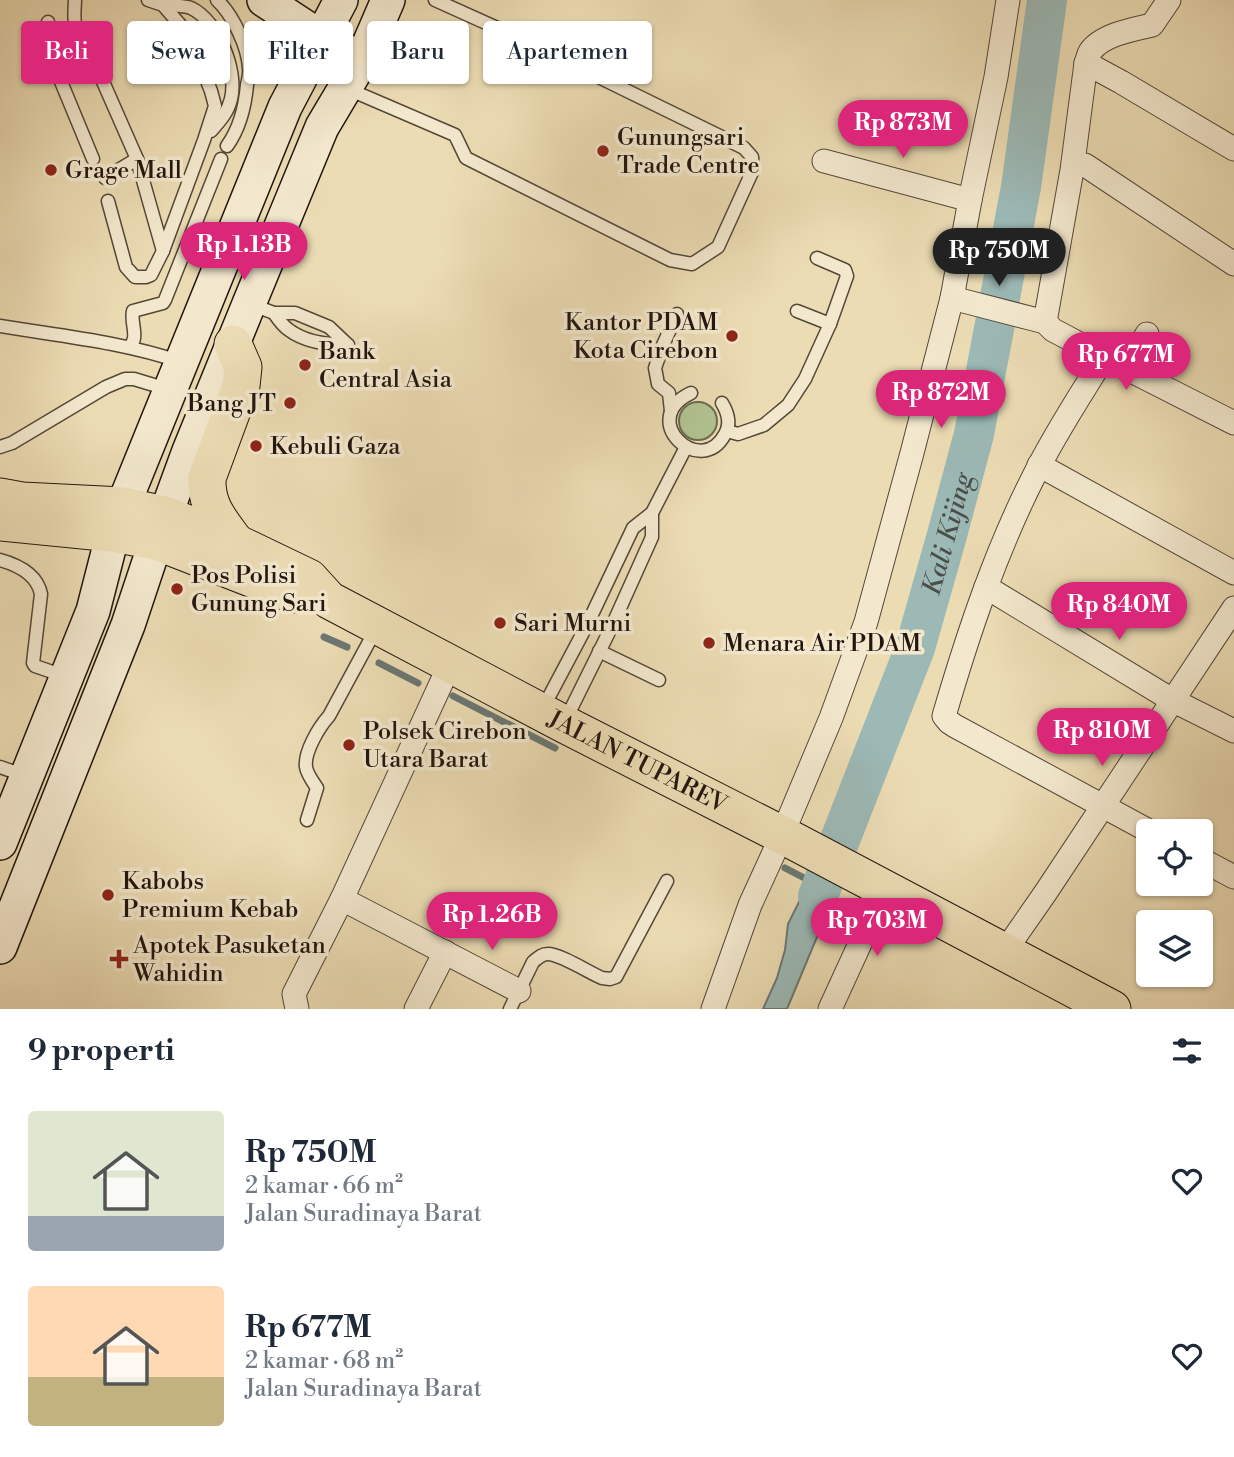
<!DOCTYPE html>
<html lang="id">
<head>
<meta charset="utf-8">
<style>
	body { margin:0; font-family:"Libre Bodoni",serif; background:#f6f6f7; color:#1f2937; height:100vh; display:flex; flex-direction:column; font-size:26px; white-space:nowrap }
	* { box-sizing:border-box; margin:0 }
	p { font-size:23px; color:#747a83 }
	.icon { flex:none; width:38px; height:38px; fill:none; stroke:currentColor; stroke-width:2; stroke-linecap:round; stroke-linejoin:round }
	.map { position:relative; height:1009px; overflow:hidden }
	.sheet { display:flex; flex-direction:column; background:#fff; flex:1 }
	.sheet>* { flex:none }
	.guide { position:absolute; left:21px; top:21px; width:700px; height:63px; display:flex; gap:14px }
	.buttons { position:absolute; left:1136px; top:819px; display:grid; gap:14px }
	.buttons a { display:grid; place-items:center; width:77px; height:77px; border-radius:7px; background:#fff; box-shadow:0 2px 5px #0004; font-size:35px }
	.price { position:absolute; translate:-50% -60px; padding:0 16px; border-radius:24px; background:#db2777; color:#fff; font-size:23px; line-height:46px; filter:drop-shadow(0 2px 4px #0008) }
	.price::after { content:''; position:absolute; left:50%; top:42px; width:21px; height:16px; margin-left:-10px; background:inherit; clip-path:polygon(0 0,100% 0,50% 100%) }
	.price.selected { background:#222; color:#fff }
	ul { padding:0; list-style:none }
	li { display:flex; align-items:center; gap:21px; height:175px; padding:0 28px }
	li span { display:grid; place-items:center; flex:none; width:196px; height:140px; border-radius:7px; color:#555 }
	li>.icon { margin-inline-start:auto }
	span .icon { width:84px; height:84px; fill:#fffc; stroke-width:1 }
	li b { font-size:30px }
	h2 { display:flex; justify-content:space-between; align-items:center; height:84px; padding:0 28px; font-size:30px }
	.chip { padding:0 24px; border-radius:7px; background:#fff; box-shadow:0 2px 5px #0004; font-size:24px; line-height:63px }
	.chip.selected { background:#db2777; color:#fff }
	.map>svg:first-child { display:block }
</style>
</head>
<body>
<div class="map">
<svg width="1234" height="1009" viewBox="0 0 1234 1009">
	<rect width="100%" height="100%" fill="#ecdcb4"/>
	<filter id="stains"><feTurbulence type="fractalNoise" baseFrequency=".00286" numOctaves="4"/><feColorMatrix values="0 0 0 0 .2 0 0 0 0 .09 0 0 0 0 .02 0 0 0 .5 -.17"/></filter>
	<radialGradient id="worn" r=".72"><stop offset=".6" stop-color="#630" stop-opacity="0"/><stop offset="1" stop-color="#630" stop-opacity=".3"/></radialGradient>
	<circle fill="#b2c291" stroke="#6a6c50" stroke-width="2" cx="698" cy="421" r="19"/>
	<path fill="#9cb9b6" stroke="#6b7773" stroke-width="2" d="M822,855L845,870L787,1009H763L777,978L785,950L788,924L800,900L808,870Z"/>
	<g fill="none" stroke-linecap="round" stroke-linejoin="round">
		<g stroke="#6b7773" stroke-width="7">
			<path d="M324,637L347,647"/>
			<path d="M379,663L418,683"/>
			<path d="M453,696L555,748"/>
			<path d="M785,868L812,882"/>
		</g>
		<path stroke="#9cb9b6" stroke-width="40" id="s1" d="M818,896L915,648L947,535L974,434L1021,187L1047,0"/>
		<defs>
			<g id="lane">
				<path d="M75,0C74,24 72,22 86,43L137,159L163,251"/>
				<path d="M217,0C233,15 248,47 249,68C250,73 248,80 247,85C245,107 240,128 227,146"/>
				<path d="M163,5C171,6 183,5 191,8C218,21 238,70 231,99C228,112 220,121 211,131"/>
				<path d="M48,22L44,36L45,43L93,159"/>
				<path d="M348,89L455,135L466,158L670,260L692,264L718,247L753,170L752,157L744,148L517,37L435,0"/>
				<path d="M105,178L137,159"/>
				<path d="M108,201L126,267L135,277H146L151,275L163,251L204,140L215,106L211,91L189,35L163,5L148,0"/>
				<path d="M250,304L274,313H295L329,327L348,345"/>
				<path d="M797,311L830,324"/>
				<path d="M274,313C278,319 283,326 289,330C305,342 329,345 348,345"/>
				<path d="M0,326C60,336 123,342 181,362"/>
				<path d="M129,347C140,338 130,323 133,311L163,303L165,300L221,159"/>
				<path d="M691,393C636,419 701,480 725,434C731,424 728,413 722,403"/>
				<path d="M671,411L669,393L658,384L655,368L663,345L677,314"/>
				<path d="M727,431L738,434L764,425L788,405L805,379L830,324L847,276L845,270L817,258"/>
				<path d="M0,447L12,443L106,387L125,379H134L167,389"/>
				<path d="M0,560C18,565 37,574 41,594L33,663L35,666L64,676"/>
				<path d="M599,651L659,680"/>
				<path d="M543,708L587,625L633,528L652,513L686,447"/>
				<path d="M565,721L612,626L652,537V513"/>
				<path d="M0,767L26,776"/>
				<path d="M307,820L317,788C313,782 307,774 306,767C304,752 319,727 329,716L376,629"/>
				<path d="M510,1009L533,962C538,958 541,954 548,954C560,954 590,973 602,978L610,979L616,977L667,881"/>
			</g>
			<g id="street">
				<path d="M1086,63L1121,82L1234,149"/>
				<path d="M824,161L970,200"/>
				<path d="M1085,165L1234,264"/>
				<path d="M952,298L1045,322L1053,330L1104,357L1234,423"/>
				<path d="M1045,322L1072,170L1086,63C1088,59 1088,55 1090,52C1101,35 1134,29 1152,25L1169,0"/>
				<path d="M1104,357C1080,396 1054,435 1034,476C995,553 968,634 944,716L949,722L955,726L1149,831"/>
				<path d="M1127,368L1147,334"/>
				<path d="M1039,465L1234,573"/>
				<path d="M986,587L1172,700L1234,731"/>
				<path d="M1200,859L1234,877"/>
				<path d="M342,899L519,991"/>
				<path d="M1005,951L1046,892L1234,608"/>
				<path d="M297,1009L294,994L342,899L450,664"/>
				<path d="M416,1009L445,952"/>
				<path d="M713,1009L750,905L782,835L831,718L866,622L912,453L952,298L970,200L996,77L1008,0"/>
				<path d="M830,1009L885,889"/>
			</g>
			<g id="secondary">
				<path d="M264,0L322,38L342,48"/>
				<path d="M0,843L93,611L113,533L123,506L285,107L341,0"/>
				<path d="M0,947L128,625L156,541L189,451L249,304L322,127L363,58L388,0"/>
			</g>
			<g id="primary">
				<path d="M233,344L243,367L241,386L207,478C206,507 220,521 236,543"/>
				<path id="s2" d="M0,497L22,501L123,506L165,515L236,543L309,578L329,600L564,724L792,840L1112,1009"/>
				<path d="M1,522L113,533L156,541L292,594"/>
			</g>
		</defs>
		<use href="#lane" stroke="#544738" stroke-width="15"/>
		<use href="#street" stroke="#544738" stroke-width="25"/>
		<use href="#secondary" stroke="#21150f" stroke-width="36"/>
		<use href="#primary" stroke="#21150f" stroke-width="39"/>
		<use href="#lane" stroke="#f3e8ce" stroke-width="12"/>
		<use href="#street" stroke="#f3e8ce" stroke-width="23"/>
		<use href="#secondary" stroke="#f3e8ce" stroke-width="33"/>
		<use href="#primary" stroke="#ecdcb4" stroke-width="37"/>
	</g>
	<g fill="#8f2418" stroke="#f3e8ce" stroke-width="2.5">
		<circle cx="603" cy="151" r="7"/>
		<circle cx="51" cy="170" r="7"/>
		<circle cx="732" cy="336" r="7"/>
		<circle cx="305" cy="365" r="7"/>
		<circle cx="290" cy="403" r="7"/>
		<circle cx="256" cy="446" r="7"/>
		<circle cx="177" cy="589" r="7"/>
		<circle cx="500" cy="623" r="7"/>
		<circle cx="709" cy="643" r="7"/>
		<circle cx="349" cy="745" r="7"/>
		<circle cx="108" cy="895" r="7"/>
		<path d="M115.5 948.5h7v7h7v7h-7v7h-7v-7h-7v-7h7z"/>
	</g>
	<g text-anchor="middle" stroke-width="7" stroke-linejoin="round" paint-order="stroke">
		<g font-size="24" fill="#21150f" stroke="#f3e8ce" text-anchor="start">
			<text x="617" y="145">Gunungsari<tspan x="617" dy="28">Trade Centre</tspan></text>
			<text x="65" y="178">Grage Mall</text>
			<text x="718" y="330" text-anchor="end">Kantor PDAM<tspan x="718" dy="28">Kota Cirebon</tspan></text>
			<text x="319" y="359">Bank<tspan x="319" dy="28">Central Asia</tspan></text>
			<text x="276" y="411" text-anchor="end">Bang JT</text>
			<text x="270" y="454">Kebuli Gaza</text>
			<text x="191" y="583">Pos Polisi<tspan x="191" dy="28">Gunung Sari</tspan></text>
			<text x="514" y="631">Sari Murni</text>
			<text x="723" y="651">Menara Air PDAM</text>
			<text x="363" y="739">Polsek Cirebon<tspan x="363" dy="28">Utara Barat</tspan></text>
			<text x="122" y="889">Kabobs<tspan x="122" dy="28">Premium Kebab</tspan></text>
			<text x="133" y="953">Apotek Pasuketan<tspan x="133" dy="28">Wahidin</tspan></text>
		</g>
		<g font-size="24" fill="#21150f" stroke="#f3e8ce">
			<text dy="8" stroke="none"><textPath href="#s2" startOffset="702">JALAN TUPAREV</textPath></text>
		</g>
		<g font-size="26" font-style="italic" fill="#4c4e49" stroke="#f3e8ce">
			<text dy="9" stroke="none"><textPath href="#s1" startOffset="385">Kali Kijing</textPath></text>
		</g>
	</g>
	<rect width="100%" height="100%" filter="url(#stains)"/>
	<rect width="100%" height="100%" fill="url(#worn)"/>
</svg>
<div class="buttons">
<a><svg class="icon" aria-label="locate" viewBox="0 0 24 24"><circle cx="12" cy="12" r="6"/><path d="M12 2v4M12 18v4M2 12h4M18 12h4"/></svg></a>
<a><svg class="icon" aria-label="layers" viewBox="0 0 24 24"><path d="M12 4l9 5-9 5-9-5zM3 14l9 5 9-5"/></svg></a>
</div>
<b class="price" style="left:903px;top:160px">Rp 873M</b>
<b class="price" style="left:244px;top:282px">Rp 1.13B</b>
<b class="price selected" style="left:999px;top:288px">Rp 750M</b>
<b class="price" style="left:1126px;top:392px">Rp 677M</b>
<b class="price" style="left:941px;top:430px">Rp 872M</b>
<b class="price" style="left:1119px;top:642px">Rp 840M</b>
<b class="price" style="left:1102px;top:768px">Rp 810M</b>
<b class="price" style="left:492px;top:952px">Rp 1.26B</b>
<b class="price" style="left:877px;top:958px">Rp 703M</b>
<div class="guide">
<a class="chip selected">Beli</a>
<a class="chip">Sewa</a>
<a class="chip">Filter</a>
<a class="chip">Baru</a>
<a class="chip">Apartemen</a>
</div>
</div>
<section class="sheet">
<h2>9 properti<svg class="icon" aria-label="filters" viewBox="0 0 24 24"><path d="M4 7h16M4 17h16"/><circle cx="9" cy="7" r="2"/><circle cx="15" cy="17" r="2"/></svg></h2>
<ul>
<li><span style="background:linear-gradient(#dfe7d0 75%,#9aa5b1 0)"><svg class="icon" aria-label="home" viewBox="0 0 24 24"><path d="M3 11l9-7 9 7M6 9v11h12V9"/></svg></span><div><b>Rp 750M</b><p>2 kamar · 66 m²</p><p>Jalan Suradinaya Barat</p></div><svg class="icon" aria-label="heart" viewBox="0 0 24 24"><path d="M12 20l-8-8c-3-5 5-10 8-4 3-6 11-1 8 4z"/></svg></li>
<li><span style="background:linear-gradient(#ffd9b3 65%,#c2b280 0)"><svg class="icon" aria-label="home" viewBox="0 0 24 24"><path d="M3 11l9-7 9 7M6 9v11h12V9"/></svg></span><div><b>Rp 677M</b><p>2 kamar · 68 m²</p><p>Jalan Suradinaya Barat</p></div><svg class="icon" aria-label="heart" viewBox="0 0 24 24"><path d="M12 20l-8-8c-3-5 5-10 8-4 3-6 11-1 8 4z"/></svg></li>
</ul>
</section>
</body>
</html>
